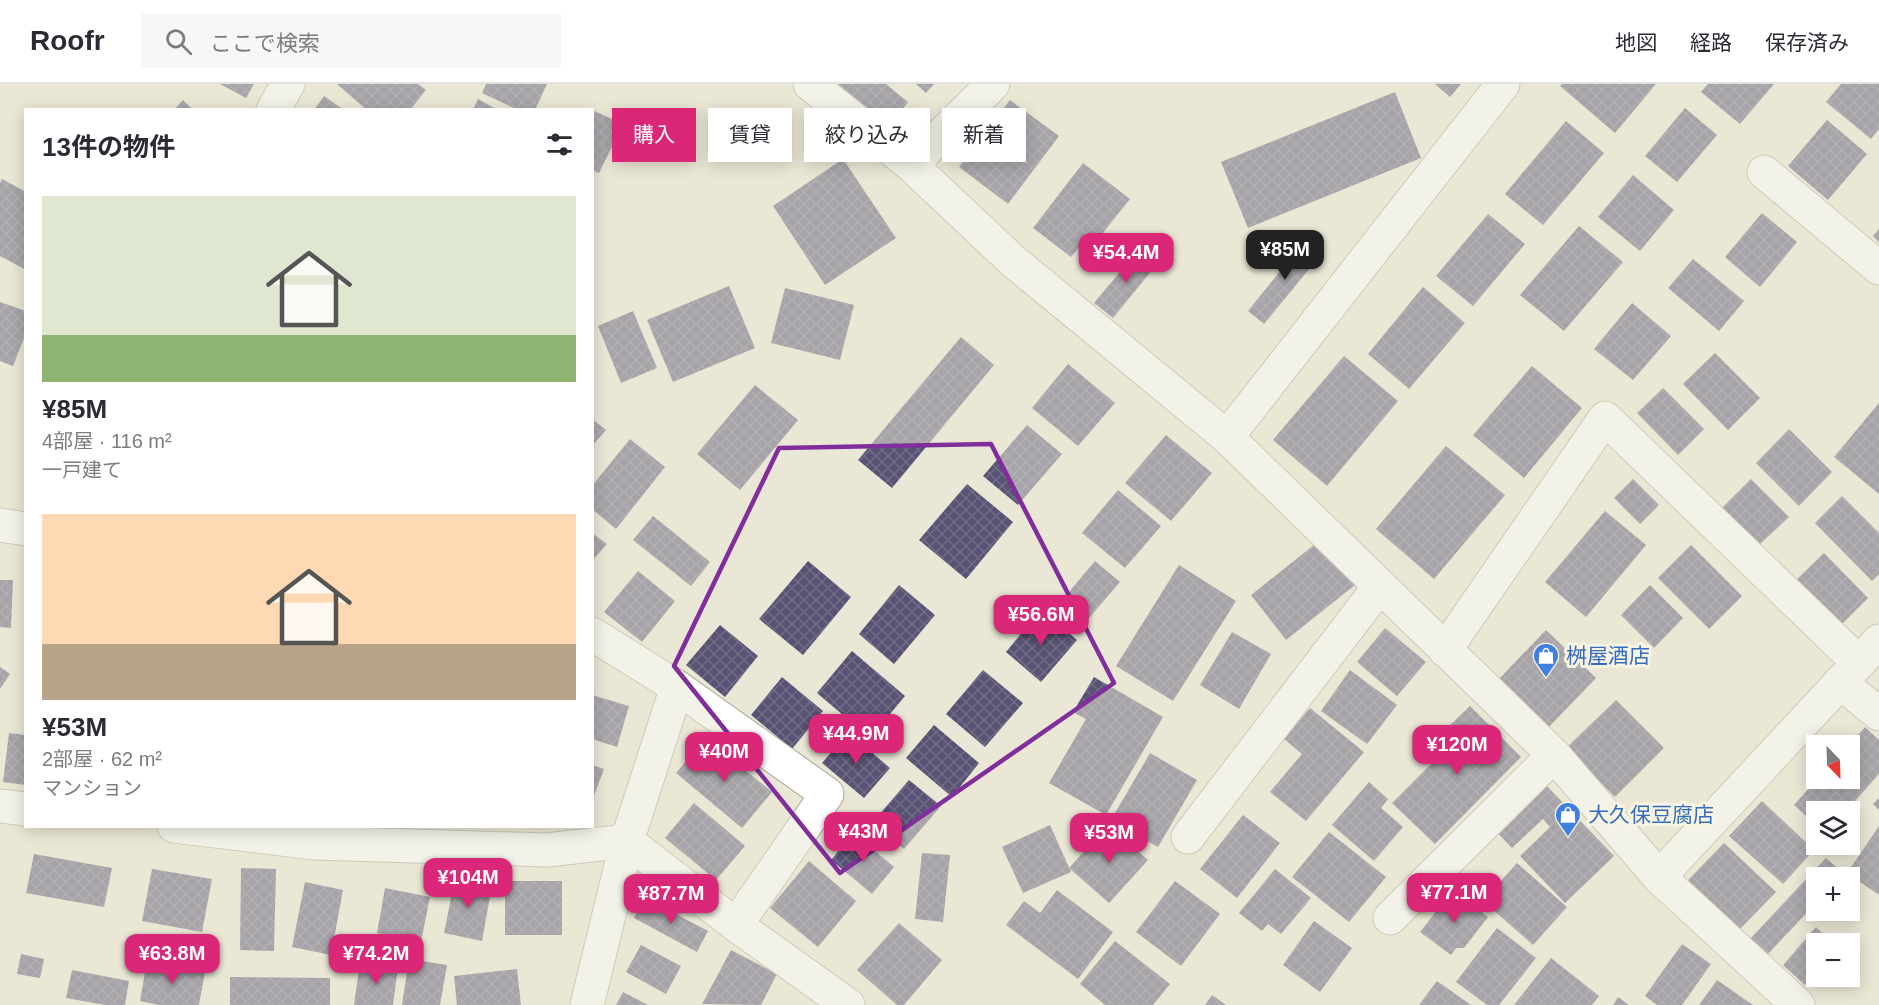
<!DOCTYPE html>
<html lang="ja">
<head>
<meta charset="utf-8">
<style>
	body { margin:0; font-family:Arial,"Noto Sans JP",sans-serif; background:#f7f7f7; color:#2b2b33; height:100vh; display:flex; flex-direction:column; font-size:22px; white-space:nowrap }
	* { box-sizing:border-box; margin:0 }
	p { font-size:20px; color:#7c7c81 }
	.icon { flex:none; width:33px; height:33px; fill:none; stroke:currentColor; stroke-width:2; stroke-linecap:round; stroke-linejoin:round }
	.map { position:relative; flex:1; overflow:hidden }
	.details { position:absolute; left:24px; top:24px; width:570px; height:720px; display:flex; flex-direction:column; background:#fff; border-radius:0px; box-shadow:0 3px 15px #0003 }
	.details>* { flex:none }
	.guide { position:absolute; left:612px; top:24px; width:570px; height:54px; display:flex; gap:12px }
	.needle { width:39px; rotate:157deg }
	.buttons { position:absolute; left:1806px; top:651px; display:grid; gap:12px }
	.buttons a { display:grid; place-items:center; width:54px; height:54px; border-radius:0px; background:#fff; box-shadow:0 3px 15px #0003; font-size:30px }
	.price { position:absolute; translate:-50% -51px; padding:0 14px; border-radius:12px; background:#db2777; color:#fff; font-size:20px; line-height:39px; filter:drop-shadow(0 2px 3px #0008) }
	.price::after { content:''; position:absolute; left:50%; top:36px; width:18px; height:14px; margin-left:-9px; background:inherit; clip-path:polygon(0 0,100% 0,50% 100%) }
	.price.current { background:#222; color:#fff }
	ul { padding:0; list-style:none }
	li { display:grid; align-content:center; gap:12px; height:318px; padding:0 18px }
	li span { display:grid; place-items:center; height:186px; border-radius:0px; color:#555 }
	li>.icon { margin-inline-start:auto }
	span .icon { width:108px; height:108px; fill:#fffc; stroke-width:1 }
	li b { font-size:26px }
	h2 { display:flex; justify-content:space-between; align-items:center; height:72px; padding:0 18px; font-size:26px }
	.pill { padding:0 21px; border-radius:0px; background:#fff; box-shadow:0 3px 15px #0003; font-size:21px; line-height:54px }
	.pill.current { background:#db2777; color:#fff }
	header { display:flex; align-items:center; gap:36px; box-sizing:border-box; height:84px; padding:0 30px; background:#fff; border-bottom:2px solid #e1e1e2 }
	header strong { font-size:28px }
	nav { display:flex; gap:33px; margin-inline-start:auto; font-size:21px }
	.search { width:420px; height:54px; background:#f7f7f7; display:flex; align-items:center; gap:15px; box-sizing:border-box; padding:0 21px; border-radius:0px; color:#7c7c81; font-size:22px }
	.map>svg:first-child { display:block }
</style>
</head>
<body>
<header>
<strong>Roofr</strong>
<div class="search"><svg class="icon" aria-label="search" viewBox="0 0 24 24"><circle cx="10" cy="10" r="6"/><path d="M15 15l6 6"/></svg>ここで検索</div>
<nav><a>地図</a><a>経路</a><a>保存済み</a></nav>
</header>
<div class="map">
<svg width="1879" height="921" viewBox="0 0 1879 921">
	<defs>
		<pattern id="building-cross-hatch" width="8" height="8" patternUnits="userSpaceOnUse" patternTransform="scale(1.5)"><rect width="8" height="8" fill="#585274"/><path d="M0 0l8 8M0 8l8-8" fill="none" stroke="#706c84"/></pattern>
	</defs>
	<rect width="100%" height="100%" fill="#eae7d6"/>
	<g fill="url(#building-cross-hatch)">
		<path d="M220,0H254L246,14Z"/>
		<path d="M337,0H418L426,6L410,26H367Z"/>
		<path d="M486,0H547L535,26H518L482,9Z"/>
		<path d="M831,0H886L908,18L884,49Z"/>
		<path d="M916,0H934L926,9Z"/>
		<path d="M1435,0H1461L1450,13Z"/>
		<path d="M1562,0H1656L1615,49L1560,2Z"/>
		<path d="M1708,0H1774L1740,40L1701,8Z"/>
		<path d="M1841,0H1879V45L1871,55L1826,18Z"/>
		<path d="M1395,8L1421,74L1248,144L1221,78Z"/>
		<path d="M324,12L344,26H314Z"/>
		<path d="M478,15L498,26H473Z"/>
		<path d="M183,16L193,26H174Z"/>
		<path d="M1010,16L1059,52L1008,120L959,83Z"/>
		<path d="M1685,24L1717,51L1677,98L1645,72Z"/>
		<path d="M592,26L623,40L599,89L592,86Z"/>
		<path d="M1827,36L1867,70L1828,116L1788,82Z"/>
		<path d="M1566,37L1604,69L1543,141L1505,110Z"/>
		<path d="M843,75L896,154L825,201L773,122Z"/>
		<path d="M1083,79L1130,115L1094,160L1086,155L1071,173L1033,144Z"/>
		<path d="M1633,91L1674,126L1640,167L1598,133Z"/>
		<path d="M2,95L26,108V186L0,172V99Z"/>
		<path d="M1762,129L1797,158L1760,203L1725,173Z"/>
		<path d="M1488,130L1525,160L1473,222L1436,192Z"/>
		<path d="M1579,142L1623,178L1564,247L1520,211Z"/>
		<path d="M1879,145V158L1873,152Z"/>
		<path d="M1306,155L1323,168L1264,240L1248,227Z"/>
		<path d="M1139,165L1157,180L1113,234L1094,219Z"/>
		<path d="M1693,175L1744,217L1719,247L1668,204Z"/>
		<path d="M729,202L755,264L673,298L647,236Z"/>
		<path d="M1423,203L1465,239L1409,305L1368,270Z"/>
		<path d="M785,204L854,221L840,276L771,259Z"/>
		<path d="M0,218L26,227V249L13,282L0,277Z"/>
		<path d="M1632,219L1671,252L1633,296L1594,265Z"/>
		<path d="M633,227L657,284L621,299L598,242Z"/>
		<path d="M961,253L994,281L892,404L858,376Z"/>
		<path d="M1715,269L1760,314L1728,346L1683,300Z"/>
		<path d="M1344,272L1398,317L1327,402L1273,356Z"/>
		<path d="M1068,280L1115,319L1078,362L1032,324Z"/>
		<path d="M1532,282L1582,324L1524,394L1473,351Z"/>
		<path d="M755,301L798,336L740,406L697,370Z"/>
		<path d="M1663,304L1704,345L1678,371L1637,329Z"/>
		<path d="M1879,319V410L1834,373Z"/>
		<path d="M592,335L606,346L592,362Z"/>
		<path d="M1027,341L1062,370L1018,421L983,392Z"/>
		<path d="M1789,345L1832,388L1799,422L1756,379Z"/>
		<path d="M1166,351L1212,389L1171,437L1125,399Z"/>
		<path d="M630,355L665,383L616,445L592,425V402Z"/>
		<path d="M1446,362L1505,411L1434,495L1376,445Z"/>
		<path d="M1633,395L1659,421L1640,440L1614,414Z"/>
		<path d="M1751,395L1789,433L1759,461L1722,424Z"/>
		<path d="M967,400L1013,438L966,495L919,456Z"/>
		<path d="M1118,406L1161,442L1125,484L1082,449Z"/>
		<path d="M1842,412L1879,449V490L1872,497L1815,439Z"/>
		<path d="M1605,427L1646,461L1586,533L1545,498Z"/>
		<path d="M653,432L710,478L691,502L633,456Z"/>
		<path d="M592,449L607,460L592,477Z"/>
		<path d="M1319,457L1355,501L1286,556L1251,511Z"/>
		<path d="M1691,461L1742,512L1709,545L1658,494Z"/>
		<path d="M1824,469L1868,514L1838,544L1793,499Z"/>
		<path d="M808,477L851,513L803,571L759,535Z"/>
		<path d="M1095,477L1120,498L1083,541L1058,521Z"/>
		<path d="M1179,481L1236,517L1173,617L1116,582Z"/>
		<path d="M638,487L675,517L642,558L604,528Z"/>
		<path d="M0,496H13L11,544L0,543Z"/>
		<path d="M899,501L935,531L894,580L859,550Z"/>
		<path d="M1650,501L1683,534L1654,564L1621,531Z"/>
		<path d="M1041,525L1077,556L1041,598L1006,568Z"/>
		<path d="M720,541L758,572L725,613L686,581Z"/>
		<path d="M1385,544L1426,578L1397,612L1357,578Z"/>
		<path d="M1546,546L1596,594L1547,645L1497,597Z"/>
		<path d="M1232,548L1271,570L1239,625L1200,601Z"/>
		<path d="M852,567L905,612L870,654L817,609Z"/>
		<path d="M0,583L10,590L0,605Z"/>
		<path d="M983,586L1023,619L985,663L946,630Z"/>
		<path d="M1350,586L1397,621L1367,660L1321,627Z"/>
		<path d="M782,593L823,627L792,665L751,631Z"/>
		<path d="M1094,593L1163,633L1106,731L1049,699L1086,635L1073,628Z"/>
		<path d="M592,611L629,622L617,663L592,655Z"/>
		<path d="M1616,616L1664,664L1615,713L1566,664Z"/>
		<path d="M1470,622L1521,673L1435,760L1392,719L1449,662L1439,652Z"/>
		<path d="M1310,624L1364,668L1306,737L1270,708L1302,670L1284,655Z"/>
		<path d="M934,641L979,679L952,713L906,674Z"/>
		<path d="M1865,643L1879,656V690L1845,728H1816V741L1794,721L1818,694H1850V660Z"/>
		<path d="M848,648L890,684L864,714L822,679Z"/>
		<path d="M9,649L26,651V701L3,698Z"/>
		<path d="M706,654L772,708L742,744L676,689Z"/>
		<path d="M1150,669L1197,696L1158,763L1111,736Z"/>
		<path d="M592,681L604,685L593,714H592Z"/>
		<path d="M909,696L941,722L904,765L872,739Z"/>
		<path d="M1542,697L1614,772L1565,819L1520,772L1550,743L1543,735L1512,764L1493,744Z"/>
		<path d="M1369,698L1388,715L1381,724L1403,743L1374,777L1332,741Z"/>
		<path d="M1879,714V726L1873,720Z"/>
		<path d="M1762,717L1814,766L1783,800L1729,752Z"/>
		<path d="M694,719L745,762L716,796L665,754Z"/>
		<path d="M1243,731L1280,759L1237,814L1200,785Z"/>
		<path d="M1050,741L1071,788L1023,809L1002,763Z"/>
		<path d="M1108,741L1148,776L1109,819L1069,784Z"/>
		<path d="M1879,742V811L1847,789Z"/>
		<path d="M1329,748L1386,793L1349,838L1292,793Z"/>
		<path d="M854,749L894,783L872,810L831,776Z"/>
		<path d="M1724,759L1776,808L1740,845L1688,796Z"/>
		<path d="M922,769L950,771L943,838L915,835Z"/>
		<path d="M34,770L112,784L104,823L26,809Z"/>
		<path d="M1826,774L1844,790L1840,794H1816V819L1766,872L1749,856Z"/>
		<path d="M809,777L856,817L818,863L770,824Z"/>
		<path d="M1517,779L1567,823L1533,861L1483,817Z"/>
		<path d="M241,784L276,785L274,867L240,866Z"/>
		<path d="M152,785L212,795L202,848L142,837Z"/>
		<path d="M1275,785L1311,814L1281,850L1268,840L1262,847L1239,829Z"/>
		<path d="M455,794L492,801L482,857L444,849Z"/>
		<rect x="505" y="797" width="57" height="54"/>
		<path d="M1175,797L1220,830L1181,882L1136,848Z"/>
		<path d="M305,798L343,806L331,871L292,863Z"/>
		<path d="M385,804L430,813L421,858L377,849Z"/>
		<path d="M1057,806L1113,848L1078,895L1006,841L1024,817L1040,829Z"/>
		<path d="M1453,806L1488,833L1464,864H1456L1451,871L1420,848Z"/>
		<path d="M645,814L708,847L697,868L634,834Z"/>
		<path d="M1314,837L1352,864L1320,908L1283,881Z"/>
		<path d="M899,839L942,876L904,921H897L857,886Z"/>
		<path d="M1816,843L1834,860H1816V888L1805,901L1783,881Z"/>
		<path d="M1497,844L1536,874L1499,921H1487L1456,898Z"/>
		<path d="M1115,857L1170,900L1153,921H1105L1080,900Z"/>
		<path d="M1682,860L1711,880L1682,921H1657L1645,912Z"/>
		<path d="M641,861L681,882L666,910L626,888Z"/>
		<path d="M731,866L777,890L761,921L702,920Z"/>
		<path d="M21,870L44,875L40,894L17,890Z"/>
		<path d="M1551,874L1599,912L1592,921H1514Z"/>
		<path d="M409,875L447,881L440,921H402Z"/>
		<path d="M147,877L205,888L199,921H159L140,917Z"/>
		<path d="M360,878L398,883L393,921H354Z"/>
		<path d="M517,885L521,921H457L454,892Z"/>
		<path d="M72,886L129,897L125,921H105L66,914Z"/>
		<path d="M230,893L330,894V921H230Z"/>
		<path d="M1717,896L1753,921H1699Z"/>
		<path d="M1437,897L1471,921H1419Z"/>
		<path d="M623,908L648,921H616Z"/>
		<path d="M1212,911L1226,921H1205Z"/>
		<path d="M1618,913L1629,921H1613Z"/>
	</g>
	<g fill="none" stroke-linecap="round" stroke-linejoin="round">
		<defs>
			<g id="minor">
				<path d="M810,0L911,81L1013,177L1227,353L1554,671L1659,793L1798,921"/>
				<path d="M273,26L288,0"/>
				<path d="M911,81L993,0"/>
				<path d="M1764,88L1879,184"/>
				<path d="M1227,353L1503,0"/>
				<path d="M0,441L26,445"/>
				<path d="M592,550L677,603L827,710L736,841"/>
				<path d="M1445,566L1605,334L1858,578"/>
				<path d="M1840,598L1879,630"/>
				<path d="M0,722L26,725"/>
				<path d="M174,742L314,759L547,766L627,757L736,841L848,921"/>
				<path d="M1188,753L1380,502"/>
				<path d="M1659,793L1879,557"/>
				<path d="M1390,834L1554,671"/>
				<path d="M587,921L627,757L677,603"/>
			</g>
		</defs>
		<use href="#minor" stroke="#a9a697" stroke-width="35"/>
		<use href="#minor" stroke="#fff" stroke-width="33"/>
	</g>
	<path d="M0 0H1879V921H0ZM991,360L1114,599L840,789L674,582L779,364Z" fill="#eae7d6" fill-opacity=".55" fill-rule="evenodd"/>
	<path fill="none" stroke="#812e9d" stroke-width="4.5" stroke-linejoin="round" d="M991,360L1114,599L840,789L674,582L779,364Z"/>
	<defs>
		<symbol id="shop-pin" viewBox="-11 -11 22 30"><path d="M0 17L-7.5 6A9.5 9.5 0 1 1 7.5 6Z" fill="#3f7fe0" stroke="#f7f4e4"/><path d="M-5-2.5h2.3a2.7 3.5 0 0 1 5.4 0H5L5.5 6h-11ZM-1.5-2.5h3a1.5 2.3 0 0 0-3 0Z" fill="#fff"/></symbol>
	</defs>
	<g fill-rule="evenodd">
		<use href="#shop-pin" x="1531" y="557" width="30" height="40"/>
		<use href="#shop-pin" x="1553" y="716" width="30" height="40"/>
	</g>
	<g text-anchor="middle" stroke-width="6" stroke-linejoin="round" paint-order="stroke">
		<g font-size="21" fill="#366cbe" stroke="#f7f4e4" text-anchor="start">
			<text x="1566" y="579">桝屋酒店</text>
			<text x="1588" y="738">大久保豆腐店</text>
		</g>
	</g>
</svg>
<div class="buttons">
<a><svg class="needle" viewBox="-14 -14 28 28"><path d="M0-13l5 13h-10z" fill="#e53935"/><path d="M0 13l5-13h-10z" fill="#7c7c81"/></svg></a>
<a><svg class="icon" aria-label="layers" viewBox="0 0 24 24"><path d="M12 4l9 5-9 5-9-5zM3 14l9 5 9-5"/></svg></a>
<a>+</a>
<a>−</a>
</div>
<b class="price current" style="left:1285px;top:197px">¥85M</b>
<b class="price" style="left:1126px;top:200px">¥54.4M</b>
<b class="price" style="left:1041px;top:562px">¥56.6M</b>
<b class="price" style="left:856px;top:681px">¥44.9M</b>
<b class="price" style="left:1457px;top:692px">¥120M</b>
<b class="price" style="left:724px;top:699px">¥40M</b>
<b class="price" style="left:863px;top:779px">¥43M</b>
<b class="price" style="left:1109px;top:780px">¥53M</b>
<b class="price" style="left:468px;top:825px">¥104M</b>
<b class="price" style="left:1454px;top:840px">¥77.1M</b>
<b class="price" style="left:671px;top:841px">¥87.7M</b>
<b class="price" style="left:172px;top:901px">¥63.8M</b>
<b class="price" style="left:376px;top:901px">¥74.2M</b>
<div class="guide">
<a class="pill current">購入</a>
<a class="pill">賃貸</a>
<a class="pill">絞り込み</a>
<a class="pill">新着</a>
</div>
<section class="details">
<h2>13件の物件<svg class="icon" aria-label="filters" viewBox="0 0 24 24"><path d="M4 7h16M4 17h16"/><circle cx="9" cy="7" r="2"/><circle cx="15" cy="17" r="2"/></svg></h2>
<ul>
<li><span style="background:linear-gradient(#dfe7d0 75%,#8fb573 0)"><svg class="icon" aria-label="home" viewBox="0 0 24 24"><path d="M3 11l9-7 9 7M6 9v11h12V9"/></svg></span><div><b>¥85M</b><p>4部屋 · 116 m²</p><p>一戸建て</p></div></li>
<li><span style="background:linear-gradient(#ffd9b3 70%,#b9a48a 0)"><svg class="icon" aria-label="home" viewBox="0 0 24 24"><path d="M3 11l9-7 9 7M6 9v11h12V9"/></svg></span><div><b>¥53M</b><p>2部屋 · 62 m²</p><p>マンション</p></div></li>
</ul>
</section>
</div>
</body>
</html>
